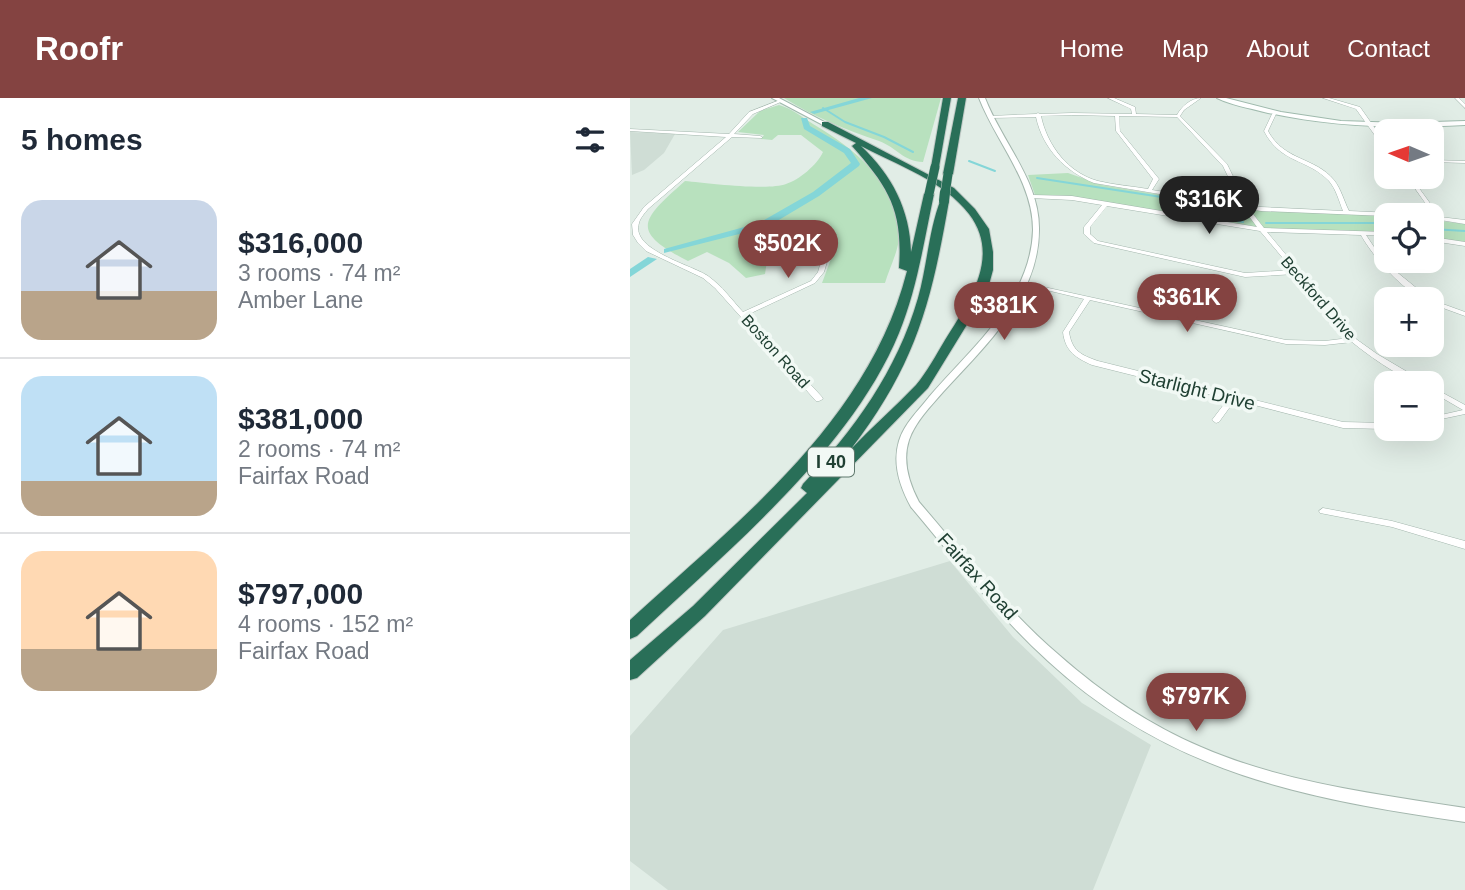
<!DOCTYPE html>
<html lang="en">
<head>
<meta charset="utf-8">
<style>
	body { margin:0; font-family:Helvetica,sans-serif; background:#f6f6f7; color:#1f2937; height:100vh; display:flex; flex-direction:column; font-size:26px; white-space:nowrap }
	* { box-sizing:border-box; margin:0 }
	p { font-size:23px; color:#747a83 }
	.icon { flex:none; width:38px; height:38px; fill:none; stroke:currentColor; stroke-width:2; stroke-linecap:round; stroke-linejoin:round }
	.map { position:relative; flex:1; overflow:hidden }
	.drawer { display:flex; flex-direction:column; background:#fff; width:630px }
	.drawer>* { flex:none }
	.needle { width:46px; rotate:272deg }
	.controls { position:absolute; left:744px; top:21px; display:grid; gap:14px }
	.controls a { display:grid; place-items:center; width:70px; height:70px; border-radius:14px; background:#fff; box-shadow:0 7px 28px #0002; font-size:35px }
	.price { position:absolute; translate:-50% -60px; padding:0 16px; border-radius:24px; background:#844341; color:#fff; font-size:23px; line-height:46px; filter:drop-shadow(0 2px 4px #0008) }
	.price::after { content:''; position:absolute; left:50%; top:42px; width:21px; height:16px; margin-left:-10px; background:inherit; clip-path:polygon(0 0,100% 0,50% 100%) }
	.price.current { background:#222; color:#fff }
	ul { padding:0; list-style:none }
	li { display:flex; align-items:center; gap:21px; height:175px; padding:0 21px }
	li+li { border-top:2px solid #e0e1e3 }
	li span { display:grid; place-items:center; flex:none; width:196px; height:140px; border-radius:21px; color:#555 }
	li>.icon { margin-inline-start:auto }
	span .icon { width:84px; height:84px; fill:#fffc; stroke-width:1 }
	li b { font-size:30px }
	h2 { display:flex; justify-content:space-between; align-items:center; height:84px; padding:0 21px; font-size:30px }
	header { display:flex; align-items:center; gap:42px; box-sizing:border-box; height:98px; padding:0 35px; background:#844341; color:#fff }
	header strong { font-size:33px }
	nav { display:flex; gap:38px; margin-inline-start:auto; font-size:24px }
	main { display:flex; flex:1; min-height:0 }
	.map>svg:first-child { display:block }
</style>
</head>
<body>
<header>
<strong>Roofr</strong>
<nav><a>Home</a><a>Map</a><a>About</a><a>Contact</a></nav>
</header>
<main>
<section class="drawer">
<h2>5 homes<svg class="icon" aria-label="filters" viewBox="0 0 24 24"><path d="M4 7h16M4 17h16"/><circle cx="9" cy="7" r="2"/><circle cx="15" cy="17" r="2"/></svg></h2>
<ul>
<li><span style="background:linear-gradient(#c9d6e8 65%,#b9a48a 0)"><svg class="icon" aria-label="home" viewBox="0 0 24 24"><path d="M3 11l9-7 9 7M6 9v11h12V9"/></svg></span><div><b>$316,000</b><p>3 rooms · 74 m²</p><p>Amber Lane</p></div></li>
<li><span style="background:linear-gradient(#bfe0f5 75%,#b9a48a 0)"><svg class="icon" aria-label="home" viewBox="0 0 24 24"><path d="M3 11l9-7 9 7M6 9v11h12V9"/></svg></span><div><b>$381,000</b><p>2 rooms · 74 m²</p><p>Fairfax Road</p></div></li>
<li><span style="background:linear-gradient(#ffd9b3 70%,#b9a48a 0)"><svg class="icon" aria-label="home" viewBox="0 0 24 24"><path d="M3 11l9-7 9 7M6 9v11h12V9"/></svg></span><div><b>$797,000</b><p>4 rooms · 152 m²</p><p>Fairfax Road</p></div></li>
</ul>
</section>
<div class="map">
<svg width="835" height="792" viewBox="0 0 835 792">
	<rect width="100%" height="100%" fill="#e1ede6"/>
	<g fill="#cfddd5">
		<path d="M0,34L45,36L34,55L14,72L2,77Z"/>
		<path d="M320,463L383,539L452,605L521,647L463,792H38L0,763V638L93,532Z"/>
	</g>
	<g fill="#b8e1be">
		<path d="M154,0H311L293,64C274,64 266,49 249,43C216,32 184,19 154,0Z"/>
		<path d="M149,7C161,10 172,19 183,26C225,51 267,84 269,138C269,152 259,171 255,185H192L202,158L206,136L153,138L138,156L135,176L116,180L99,165L77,154L58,163C0,133 10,123 55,83C77,85 137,93 156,86C169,82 187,67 193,54L171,37H148L142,42L131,41L134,37L108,34L130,13Z"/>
		<path d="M438,75L472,87L604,109L756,117V134L637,131L437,98L405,97L398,77Z"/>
		<path d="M802,122L835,126V144L802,140Z"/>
	</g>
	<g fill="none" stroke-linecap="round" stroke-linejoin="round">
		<g stroke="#84d6d8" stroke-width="2">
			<path d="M193,10L215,24L254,39L283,54"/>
			<path d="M339,63L365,73"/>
			<path d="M407,80L538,100L575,118L613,124"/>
			<path d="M636,125H756"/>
			<path d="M802,131L835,133"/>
		</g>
		<g fill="#84d6d8" fill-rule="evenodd">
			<path d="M229,0H242L184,16L180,14Z"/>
			<path d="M171,20H177L180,28L220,51L230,66L229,68L189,98L137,129L34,155V151L129,125L183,94L221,65L214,55L174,31Z"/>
			<path d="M18,159L27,161L0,179V171Z"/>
		</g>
		<defs>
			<g id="minor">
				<path d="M478,0H484L505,9L506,16L547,17C551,9 561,0 571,0L554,12L550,18L597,66L617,107L631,109L713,113C709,103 706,91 699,83C677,60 651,66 634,33L642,16L644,15L646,16L638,33C654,63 685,59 704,82C711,91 714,103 719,113L786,116L787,117L756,118L631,113L619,111L634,130L756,134V138L736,137L746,152L763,171L800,201C778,201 741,156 731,137L637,134L726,241L747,256L796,285C777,286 738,257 722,244L695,247L656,246L460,202L439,234C442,253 451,257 468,263L713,324L756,325V331L713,330L605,302L589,324L586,325L582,322L598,301L462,267C446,260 435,253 433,234L454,201L391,186V184L656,242L695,243L719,240L665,176L615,179L464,145L454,136V129L472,107L442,102L401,100L400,99L403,97L442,98L627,129L613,110L464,85C435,73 413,51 406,19L360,20L358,19L360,18L406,16L408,15L410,16L442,15L502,16L501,11ZM442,17L485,18L486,33L523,81L518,91C501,88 484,87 468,83C438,75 417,47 411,18ZM489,18L547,19L593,68L611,106L522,92L529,81L490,33ZM477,108L630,133L663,172L615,175L468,143L460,136V129Z"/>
				<path d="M693,0H699L730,9L756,46V50H754L726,11Z"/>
				<path d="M825,0H829L835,6V10Z"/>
				<path d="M150,2L153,3L123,16L104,36L130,38L132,39V40L102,39L18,111C15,115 10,120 9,125C0,152 62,167 78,178C92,188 102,202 113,214L181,183L188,174L197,143L202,142L203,143L194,174L185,185L117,217L192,299L193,301L189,303H186L85,190L73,180L16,153L8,145L3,137L2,126L14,109L96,39L0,33V31L99,36L119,14Z"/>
				<path d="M802,62L835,63V65L802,64Z"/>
				<path d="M777,79H781L810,119L835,122V126L804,121L805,119Z"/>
				<path d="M802,139L835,144V148L802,143Z"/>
				<path d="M802,202L835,214V218L802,206Z"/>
				<path d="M802,289L835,307V316L802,323V319L833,312L802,294Z"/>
				<path d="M693,410L762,423L835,443V451L762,429L690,415L689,413Z"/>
			</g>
			<path id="tertiary" d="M349,0H355C372,44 410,83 409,132C409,199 355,248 313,294C301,308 285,324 279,342C272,363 279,385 289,404C334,456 376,512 429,557C471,594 519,627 571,649C654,685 746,696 835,710V724C676,701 541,676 418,563C367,517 325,461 281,409C270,389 262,366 269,343C274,326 288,313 299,299C341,250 401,202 403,132C403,83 366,44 349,0Z"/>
			<g id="secondary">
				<path d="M142,0H149L198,26L193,27Z"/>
				<path d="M587,0H596L651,14L711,23L772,25L835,23V27C767,31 700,29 634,14C619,10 601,7 587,0Z"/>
			</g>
			<g id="motorway">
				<path d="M313,0H321L309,69L305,72L301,69Z"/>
				<path d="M328,0H336L323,76L318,79L313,76Z"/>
				<path d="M192,24H198L324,90L345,111L359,131L363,154V172L357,194L298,290L75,518L7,580L0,582V562L63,508L177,395L171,390L173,386C224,332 267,273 288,200C297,169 299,130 311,101L319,103C301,206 286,266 221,351C242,329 265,309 286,287C297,274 306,257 315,242C338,205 372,159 339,116C314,83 267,67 231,48C262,77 280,112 281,154L294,96L299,93L304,96C294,143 287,191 269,235C221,352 97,453 7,538L0,541V522C109,422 239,323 277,173L269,170C273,112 259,90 222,48L226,45L192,28Z"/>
			</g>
		</defs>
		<use href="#minor" stroke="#a3b6ad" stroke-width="1"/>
		<use href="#tertiary" stroke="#a3b6ad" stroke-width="2"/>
		<use href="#secondary" stroke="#9fbaad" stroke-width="2"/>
		<use href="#motorway" stroke="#c1cac6" stroke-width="2"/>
		<use href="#minor" fill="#fff" fill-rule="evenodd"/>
		<use href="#tertiary" fill="#fff" fill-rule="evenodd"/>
		<use href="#secondary" fill="#fff" fill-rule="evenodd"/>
		<use href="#motorway" fill="#296f58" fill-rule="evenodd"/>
		<defs>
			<g id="motorway-bridge-far1">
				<path d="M299,96L305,69"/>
				<path d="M315,96L318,76"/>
			</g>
			<path id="motorway-bridge" d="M314,103L315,94"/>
		</defs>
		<use href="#motorway-bridge-far1" stroke="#c1cac6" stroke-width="10" stroke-linecap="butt"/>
		<use href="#motorway-bridge" stroke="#c1cac6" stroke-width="11" stroke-linecap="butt"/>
		<use href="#motorway-bridge-far1" stroke="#296f58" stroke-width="9"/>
		<use href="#motorway-bridge" stroke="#296f58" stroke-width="10"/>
	</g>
	<g text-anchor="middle" stroke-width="7" stroke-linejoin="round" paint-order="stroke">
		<g font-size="16" fill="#204033" stroke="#f2f9f5">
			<text transform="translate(689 200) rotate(49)" y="6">Beckford Drive</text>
			<text transform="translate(146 253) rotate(48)" y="6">Boston Road</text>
		</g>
		<rect fill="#f2f9f5" stroke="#5f786d" stroke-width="2" x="178" y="349.5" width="46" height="29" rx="5"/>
		<g font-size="18" font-weight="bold" fill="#204033">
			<text x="201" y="370">I 40</text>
		</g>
		<g font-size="19" fill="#204033" stroke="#f2f9f5">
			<text transform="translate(567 291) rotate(14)" y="7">Starlight Drive</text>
			<text transform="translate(348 478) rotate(48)" y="7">Fairfax Road</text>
		</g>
	</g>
</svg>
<div class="controls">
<a><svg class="needle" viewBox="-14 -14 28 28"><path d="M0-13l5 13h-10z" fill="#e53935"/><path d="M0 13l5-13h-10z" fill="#747a83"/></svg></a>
<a><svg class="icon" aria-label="locate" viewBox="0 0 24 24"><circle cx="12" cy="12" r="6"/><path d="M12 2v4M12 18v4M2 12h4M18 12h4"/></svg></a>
<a>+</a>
<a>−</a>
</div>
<b class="price current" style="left:579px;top:138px">$316K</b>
<b class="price" style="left:158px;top:182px">$502K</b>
<b class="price" style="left:557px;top:236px">$361K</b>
<b class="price" style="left:374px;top:244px">$381K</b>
<b class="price" style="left:566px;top:635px">$797K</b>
</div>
</main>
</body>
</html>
